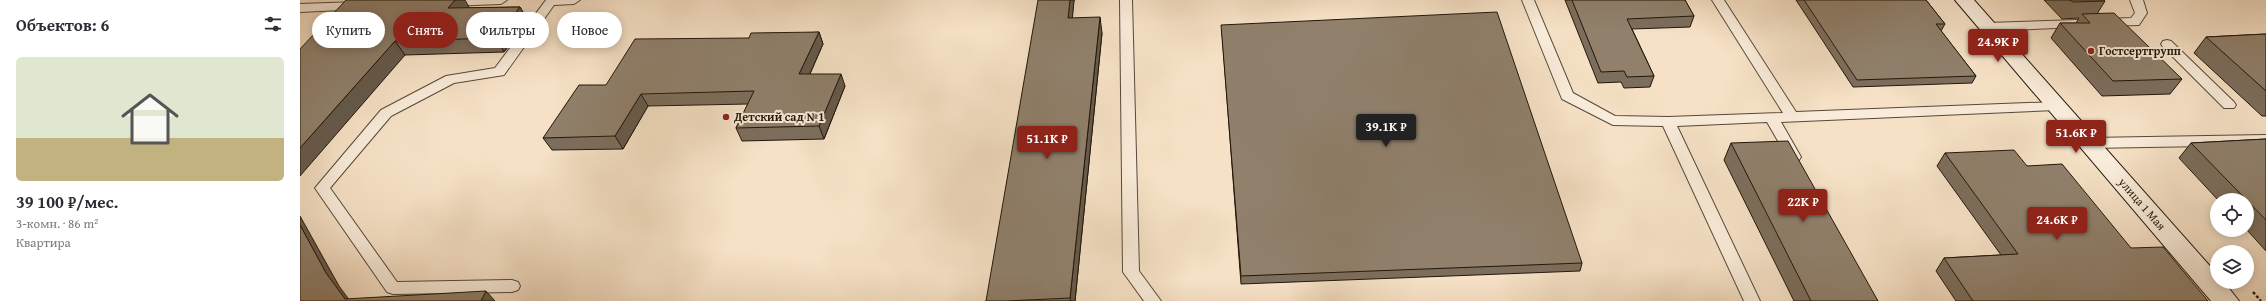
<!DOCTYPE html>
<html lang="ru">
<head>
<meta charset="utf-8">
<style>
	body { margin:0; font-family:"Gentium Book Plus",serif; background:#f2f2f3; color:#2b2b33; height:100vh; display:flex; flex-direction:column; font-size:15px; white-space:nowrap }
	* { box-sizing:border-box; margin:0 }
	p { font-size:13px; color:#7c7c81 }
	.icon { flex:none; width:22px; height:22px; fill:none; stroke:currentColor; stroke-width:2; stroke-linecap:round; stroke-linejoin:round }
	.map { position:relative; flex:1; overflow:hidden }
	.drawer { display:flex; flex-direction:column; background:#fff; width:300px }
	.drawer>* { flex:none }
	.top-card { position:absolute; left:12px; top:12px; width:380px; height:36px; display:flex; gap:8px }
	.controls { position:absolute; left:1910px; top:193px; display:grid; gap:8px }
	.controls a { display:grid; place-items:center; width:44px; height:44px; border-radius:50%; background:#fff; box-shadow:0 2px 10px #0003; font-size:20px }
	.price { position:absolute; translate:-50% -34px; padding:0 9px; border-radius:4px; background:#8f2418; color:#fff; font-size:13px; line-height:26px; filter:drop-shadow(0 1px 2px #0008) }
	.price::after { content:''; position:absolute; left:50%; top:24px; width:12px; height:9px; margin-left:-6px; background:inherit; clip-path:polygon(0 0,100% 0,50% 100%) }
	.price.selected { background:#222; color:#fff }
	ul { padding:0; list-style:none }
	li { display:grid; align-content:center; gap:8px; height:212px; padding:0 16px }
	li+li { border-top:1px solid #e1e1e2 }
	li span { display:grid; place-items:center; height:124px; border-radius:6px; color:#555 }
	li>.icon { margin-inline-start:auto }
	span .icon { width:72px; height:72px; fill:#fffc; stroke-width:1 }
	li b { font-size:17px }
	h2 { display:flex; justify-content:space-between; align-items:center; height:48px; padding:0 16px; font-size:17px }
	.pill { padding:0 14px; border-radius:18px; background:#fff; box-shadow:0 2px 10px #0003; font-size:14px; line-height:36px }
	.pill.selected { background:#8f2418; color:#fff }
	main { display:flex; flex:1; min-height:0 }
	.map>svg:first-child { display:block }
</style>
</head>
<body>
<main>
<section class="drawer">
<h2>Объектов: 6<svg class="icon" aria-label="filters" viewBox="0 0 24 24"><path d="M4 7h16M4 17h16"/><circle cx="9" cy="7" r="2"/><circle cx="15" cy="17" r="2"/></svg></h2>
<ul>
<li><span style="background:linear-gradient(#dfe7d0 65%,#c2b280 0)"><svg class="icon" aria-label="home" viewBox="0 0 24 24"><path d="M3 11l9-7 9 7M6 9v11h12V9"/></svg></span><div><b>39 100 ₽/мес.</b><p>3-комн. · 86 m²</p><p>Квартира</p></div></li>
</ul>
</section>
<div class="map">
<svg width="1966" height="301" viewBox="0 0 1966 301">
	<rect width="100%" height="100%" fill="#f6e1c6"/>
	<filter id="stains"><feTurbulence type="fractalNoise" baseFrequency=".005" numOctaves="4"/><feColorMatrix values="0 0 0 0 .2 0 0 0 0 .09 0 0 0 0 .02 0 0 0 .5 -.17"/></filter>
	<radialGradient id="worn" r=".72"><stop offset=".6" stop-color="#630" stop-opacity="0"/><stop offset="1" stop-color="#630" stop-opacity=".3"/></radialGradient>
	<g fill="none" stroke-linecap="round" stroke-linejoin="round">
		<defs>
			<g id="lane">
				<path d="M143,0H207L201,4L148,6L144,5Z"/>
				<path d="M246,0H280L274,4L254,5L204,75L154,83L91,116L30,188L97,282L212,280L218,282L220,286L218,290L212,292L93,294L87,292L15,188L81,110L146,76L195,68Z"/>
				<path d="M820,0H832L839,271L861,301H844L823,272Z"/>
				<path d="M1222,0H1234L1273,93L1315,116L1368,117L1483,113L1412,0H1424L1496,112L1756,102L1763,106L1756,110L1481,122L1501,157L1499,160H1489L1467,122L1377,126L1460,301H1444L1363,126L1313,125L1262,99Z"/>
				<path d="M1830,0H1843L1847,13L1839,25L1802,26L1800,23L1806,19L1831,18L1835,13Z"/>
				<path d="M58,2L62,3L64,6L62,9L0,12V4Z"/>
				<path d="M1777,20L1781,21L1783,24L1781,27L1687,31L1681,27L1687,23Z"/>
				<path d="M1867,40L1871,41L1934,102L1936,105L1934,108H1924L1863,47L1861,44L1863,41Z"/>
				<path d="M1966,135V145L1789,148L1784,146L1782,143L1784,140L1789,138Z"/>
			</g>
			<path id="secondary" d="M1655,0H1674L1917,274V282H1924L1939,301H1911Z"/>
		</defs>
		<use href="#lane" stroke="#564939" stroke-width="2"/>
		<use href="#secondary" stroke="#21160a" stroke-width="2"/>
		<path stroke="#21160a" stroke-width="2.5" stroke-dasharray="3 2" stroke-linecap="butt" d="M1953,292L1961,301"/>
		<use href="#lane" fill="#f9ecda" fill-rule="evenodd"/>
		<use href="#secondary" fill="#f9ecda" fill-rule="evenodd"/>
	</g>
	<g fill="#7c6e5d" stroke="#21160a">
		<path d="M46,0L169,7L168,8L220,7L228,21L204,52L105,55Z"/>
		<path d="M774,0L772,18L802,33L775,301H686Z"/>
		<path d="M1265,0H1385L1394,16L1390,27L1332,29L1354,76L1350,87L1324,88L1321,82L1298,83Z"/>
		<path d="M1496,0H1626L1645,24L1641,31L1676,76L1672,83L1553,87Z"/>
		<path d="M1744,0H1804L1805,1L1797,14L1882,79L1870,94L1802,96L1751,38L1760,23H1776L1779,18L1762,19Z"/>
		<path d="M519,32L523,44L510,74L545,86L524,139L442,141L436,128L448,104L348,106L323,149L252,150L243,138L306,85L449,38Z"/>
		<path d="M922,33L1282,263L1280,271L941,284Z"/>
		<path d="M1966,34V116H1962L1894,53L1906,37Z"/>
		<path d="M1966,139V251L1947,230V200H1918L1879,158L1891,143Z"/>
		<path d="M1431,143L1578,301H1494L1424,160Z"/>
		<path d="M1645,153L1727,166L1831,248L1908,301H1656L1636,271L1644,258L1701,255L1637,166Z"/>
	</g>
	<g fill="#655a4c" stroke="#21160a">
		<path d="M155,0H165L169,7L157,22L148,8Z"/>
		<path d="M770,0H774L771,34L768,18Z"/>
		<path d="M220,7L228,21L204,52L196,38Z"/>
		<path d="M800,17L802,33L775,301H771L770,298Z"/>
		<path d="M519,32L523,44L504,87L499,74Z"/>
		<path d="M95,41L105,55L0,176V148Z"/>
		<path d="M541,74L545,86L524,139L519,126Z"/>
		<path d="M341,94L348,106L323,149L315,136Z"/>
		<path d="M0,216L39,286L50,301L45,299L26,273L0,225Z"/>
		<path d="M186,291L195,301H181Z"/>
	</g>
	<g fill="#90806c" stroke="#21160a">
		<path d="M46,0H155L148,8L220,7L196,38L95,41L0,148V49Z"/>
		<path d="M738,0H770L768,18L800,17L770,298L706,301H686Z"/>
		<path d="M1272,0H1385L1394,16L1327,19L1354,76L1327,77L1324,71L1301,72Z"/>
		<path d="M1504,0H1626L1645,24H1636L1676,76L1557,80Z"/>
		<path d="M1770,0H1804L1805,1L1773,2Z"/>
		<path d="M1197,12L1282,263L941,276L921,25Z"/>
		<path d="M1814,13L1882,79L1813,81L1760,23H1790L1782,14Z"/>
		<path d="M519,32L499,74H541L519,126L436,128L454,91L341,94L315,136L243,138L279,85H306L335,39L449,38L451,33Z"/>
		<path d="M1966,34V91L1906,37Z"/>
		<path d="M1966,139V220L1891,143Z"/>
		<path d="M1488,141L1578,301H1511L1431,143Z"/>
		<path d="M1714,150L1727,166L1762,164L1831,248L1863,247L1908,301H1673L1644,258L1718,254L1645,153Z"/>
		<path d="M0,225L26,273L45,299L186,291L181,301H0Z"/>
	</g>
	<g fill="#8f2418" stroke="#f9ecda" stroke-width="1.5">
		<circle cx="1791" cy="51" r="4"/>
		<circle cx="426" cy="117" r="4"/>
	</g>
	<g text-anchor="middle" stroke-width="4" stroke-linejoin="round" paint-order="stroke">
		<g font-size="12" font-weight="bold" fill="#21160a" stroke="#f9ecda" text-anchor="start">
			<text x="1799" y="55">Гостсертгрупп</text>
			<text x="434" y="121">Детский сад №1</text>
		</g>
		<g font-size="12" fill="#21160a" stroke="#f9ecda">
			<text transform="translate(1842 204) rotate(49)" y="4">улица 1 Мая</text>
		</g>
	</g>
	<rect width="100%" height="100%" filter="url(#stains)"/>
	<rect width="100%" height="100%" fill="url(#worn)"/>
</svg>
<div class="controls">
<a><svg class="icon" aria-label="locate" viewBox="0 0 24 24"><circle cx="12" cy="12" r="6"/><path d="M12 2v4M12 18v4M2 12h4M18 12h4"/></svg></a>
<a><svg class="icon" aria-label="layers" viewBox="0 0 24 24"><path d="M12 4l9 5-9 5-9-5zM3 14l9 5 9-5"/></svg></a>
</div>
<b class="price" style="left:1698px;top:63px">24.9K ₽</b>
<b class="price selected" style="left:1086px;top:148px">39.1K ₽</b>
<b class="price" style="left:1776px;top:154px">51.6K ₽</b>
<b class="price" style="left:747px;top:160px">51.1K ₽</b>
<b class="price" style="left:1503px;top:223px">22K ₽</b>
<b class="price" style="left:1757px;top:241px">24.6K ₽</b>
<div class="top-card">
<a class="pill">Купить</a>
<a class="pill selected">Снять</a>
<a class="pill">Фильтры</a>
<a class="pill">Новое</a>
</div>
</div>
</main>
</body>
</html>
